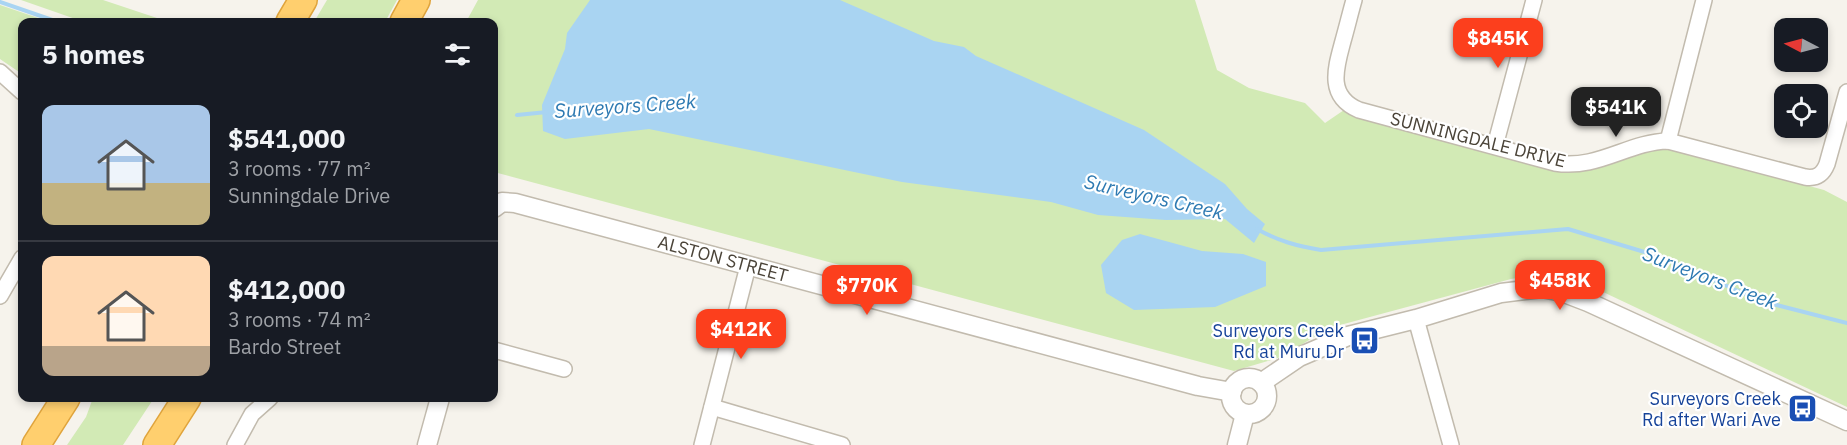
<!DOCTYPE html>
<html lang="en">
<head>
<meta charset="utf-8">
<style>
	body { margin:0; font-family:"IBM Plex Sans",sans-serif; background:#242831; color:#f1f3f6; height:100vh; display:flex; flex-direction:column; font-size:22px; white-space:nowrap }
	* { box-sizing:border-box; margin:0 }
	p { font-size:20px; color:#9ea1a6 }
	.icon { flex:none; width:33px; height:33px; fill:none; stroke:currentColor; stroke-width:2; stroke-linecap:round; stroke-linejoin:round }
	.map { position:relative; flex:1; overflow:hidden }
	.sheet { position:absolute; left:18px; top:18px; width:480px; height:384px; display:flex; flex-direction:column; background:#171b24; border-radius:12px; box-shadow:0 3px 9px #0003 }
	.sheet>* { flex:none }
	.needle { width:39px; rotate:276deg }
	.tools { position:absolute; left:1774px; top:18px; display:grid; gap:12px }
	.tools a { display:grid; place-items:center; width:54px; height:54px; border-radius:12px; background:#171b24; box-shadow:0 3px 9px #0003; font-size:30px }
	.price { position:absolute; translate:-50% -51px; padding:0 14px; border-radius:12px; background:#fc3f1d; color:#fff; font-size:20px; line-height:39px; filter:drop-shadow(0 2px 3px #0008) }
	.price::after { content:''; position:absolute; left:50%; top:36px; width:18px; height:14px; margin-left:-9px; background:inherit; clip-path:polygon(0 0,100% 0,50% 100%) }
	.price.on { background:#222; color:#fff }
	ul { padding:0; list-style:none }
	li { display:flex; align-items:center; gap:18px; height:150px; padding:0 24px }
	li+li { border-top:2px solid #363941 }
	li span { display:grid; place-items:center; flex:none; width:168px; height:120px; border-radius:12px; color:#555 }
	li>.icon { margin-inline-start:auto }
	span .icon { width:72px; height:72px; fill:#fffc; stroke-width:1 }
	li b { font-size:26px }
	h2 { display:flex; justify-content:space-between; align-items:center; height:72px; padding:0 24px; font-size:26px }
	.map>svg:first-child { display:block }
</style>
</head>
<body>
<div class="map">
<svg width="1847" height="445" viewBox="0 0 1847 445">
	<rect width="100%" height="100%" fill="#f6f3ec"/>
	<g fill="#d2eab5">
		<path d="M21,0H103L169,22H84Z"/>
		<path d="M327,0H397L385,22H314Z"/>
		<path d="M478,0H1195L1217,70L1249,88L1305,103L1325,123L1344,110L1563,171H1575L1667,147L1824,190L1847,202V407L1584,283L1548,273L1511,279L1329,328L1281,357L1234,371L494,172V22H466Z"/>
		<path d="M0,5L50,22H22V74L0,59Z"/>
		<path d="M93,398H154L123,445H67L86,417Z"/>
	</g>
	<g fill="#a9d4f2">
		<path d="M590,0H840L934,41L964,47L976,56L1144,130L1225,184L1247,209L1265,224L1254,243L1225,219L1166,220L1098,215L1051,202L902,182L649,129L565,139L543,131L542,105L565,49L567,33Z"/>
		<path d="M1140,234L1202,251L1243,254L1266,262V286L1215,307L1134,310L1106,293L1101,265L1122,240Z"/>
	</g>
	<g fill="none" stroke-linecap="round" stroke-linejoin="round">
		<g stroke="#a9d4f2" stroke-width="4">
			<path d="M0,2L58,22"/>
			<path d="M517,115L547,112"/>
			<path d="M1257,229C1278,241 1297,246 1321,250L1568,229L1661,257L1761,301L1847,323"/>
		</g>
		<defs>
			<g id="minor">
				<path d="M1354,0C1350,14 1347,27 1343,41C1336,67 1326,96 1359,110L1555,163C1598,170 1628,142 1668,141L1805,177C1817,179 1823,174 1827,164L1847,92"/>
				<path d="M0,72L22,92"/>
				<path d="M1668,141L1704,0"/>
				<path d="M1495,146L1534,0"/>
				<path d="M0,296L22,258"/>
				<path d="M1416,319L1451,445"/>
				<path d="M494,350L564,369"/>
				<path d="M712,407L842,445"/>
				<path d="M235,445L252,414L270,398"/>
				<path d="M702,445L748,266"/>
			</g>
			<g id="tertiary">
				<path d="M494,208L502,202L515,203L1198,386L1232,392"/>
				<circle cx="1249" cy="396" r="18"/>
				<path d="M1261,383L1299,357L1348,336L1416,319L1501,293L1542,288L1562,292L1588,302L1847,421"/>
				<path d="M427,445L440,398"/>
				<path d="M1237,445L1245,414"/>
			</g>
			<g id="motorway">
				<path d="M290,22L303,0"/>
				<path d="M404,22L416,0"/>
				<path d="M36,445L66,398"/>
				<path d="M157,445L187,398"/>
			</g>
		</defs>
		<use href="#minor" stroke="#c2bbae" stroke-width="18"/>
		<use href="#tertiary" stroke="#c2bbae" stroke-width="21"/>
		<use href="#motorway" stroke="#e0a43c" stroke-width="30"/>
		<use href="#minor" stroke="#fff" stroke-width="15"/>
		<use href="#tertiary" stroke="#fff" stroke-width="18"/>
		<use href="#motorway" stroke="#ffcf6e" stroke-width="27"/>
	</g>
	<defs>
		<symbol id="bus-square" viewBox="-11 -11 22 22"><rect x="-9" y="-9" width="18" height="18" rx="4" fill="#1a4fb4" stroke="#fff"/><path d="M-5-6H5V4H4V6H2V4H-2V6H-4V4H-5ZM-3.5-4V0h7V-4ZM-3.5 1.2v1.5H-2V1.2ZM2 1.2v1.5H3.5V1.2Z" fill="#fff"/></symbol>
	</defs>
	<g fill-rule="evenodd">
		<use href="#bus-square" x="1348" y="324" width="33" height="33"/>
		<use href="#bus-square" x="1786" y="392" width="33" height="33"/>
	</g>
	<g text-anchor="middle" stroke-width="4.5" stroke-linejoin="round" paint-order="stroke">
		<g font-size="18" fill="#4b4439" stroke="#fff">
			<text transform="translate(1478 140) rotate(14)" y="6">SUNNINGDALE DRIVE</text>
			<text transform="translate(723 259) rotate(15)" y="6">ALSTON STREET</text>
		</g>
		<g font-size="18" fill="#164399" stroke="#fff" text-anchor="end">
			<text x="1344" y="337">Surveyors Creek<tspan x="1344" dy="21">Rd at Muru Dr</tspan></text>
			<text x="1781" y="405">Surveyors Creek<tspan x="1781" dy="21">Rd after Wari Ave</tspan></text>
		</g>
		<g font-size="20" font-style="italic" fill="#2e7ab2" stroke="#fff">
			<text transform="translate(625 106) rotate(-4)" y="7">Surveyors Creek</text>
			<text transform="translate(1154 197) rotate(13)" y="7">Surveyors Creek</text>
			<text transform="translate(1710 278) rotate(21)" y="7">Surveyors Creek</text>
		</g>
	</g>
</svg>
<div class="tools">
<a><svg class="needle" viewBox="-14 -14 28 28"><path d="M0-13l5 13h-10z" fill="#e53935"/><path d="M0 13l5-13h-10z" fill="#9ea1a6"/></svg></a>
<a><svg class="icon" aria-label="locate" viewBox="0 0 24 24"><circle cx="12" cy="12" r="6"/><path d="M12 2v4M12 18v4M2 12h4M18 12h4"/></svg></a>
</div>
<b class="price" style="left:1498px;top:69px">$845K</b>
<b class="price on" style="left:1616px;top:138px">$541K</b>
<b class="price" style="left:1560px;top:311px">$458K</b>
<b class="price" style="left:867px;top:316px">$770K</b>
<b class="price" style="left:741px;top:360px">$412K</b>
<section class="sheet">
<h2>5 homes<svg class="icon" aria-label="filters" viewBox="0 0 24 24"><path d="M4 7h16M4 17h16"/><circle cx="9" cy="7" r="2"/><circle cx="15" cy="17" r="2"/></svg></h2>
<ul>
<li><span style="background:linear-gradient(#a9c7e8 65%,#c2b280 0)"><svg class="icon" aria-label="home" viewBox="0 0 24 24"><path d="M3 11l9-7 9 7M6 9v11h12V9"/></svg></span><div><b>$541,000</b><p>3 rooms · 77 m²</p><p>Sunningdale Drive</p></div></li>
<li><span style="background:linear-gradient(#ffd9b3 75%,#b9a48a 0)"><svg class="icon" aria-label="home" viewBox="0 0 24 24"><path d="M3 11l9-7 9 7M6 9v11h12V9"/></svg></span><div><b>$412,000</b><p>3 rooms · 74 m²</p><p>Bardo Street</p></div></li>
</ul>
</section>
</div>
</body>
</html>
